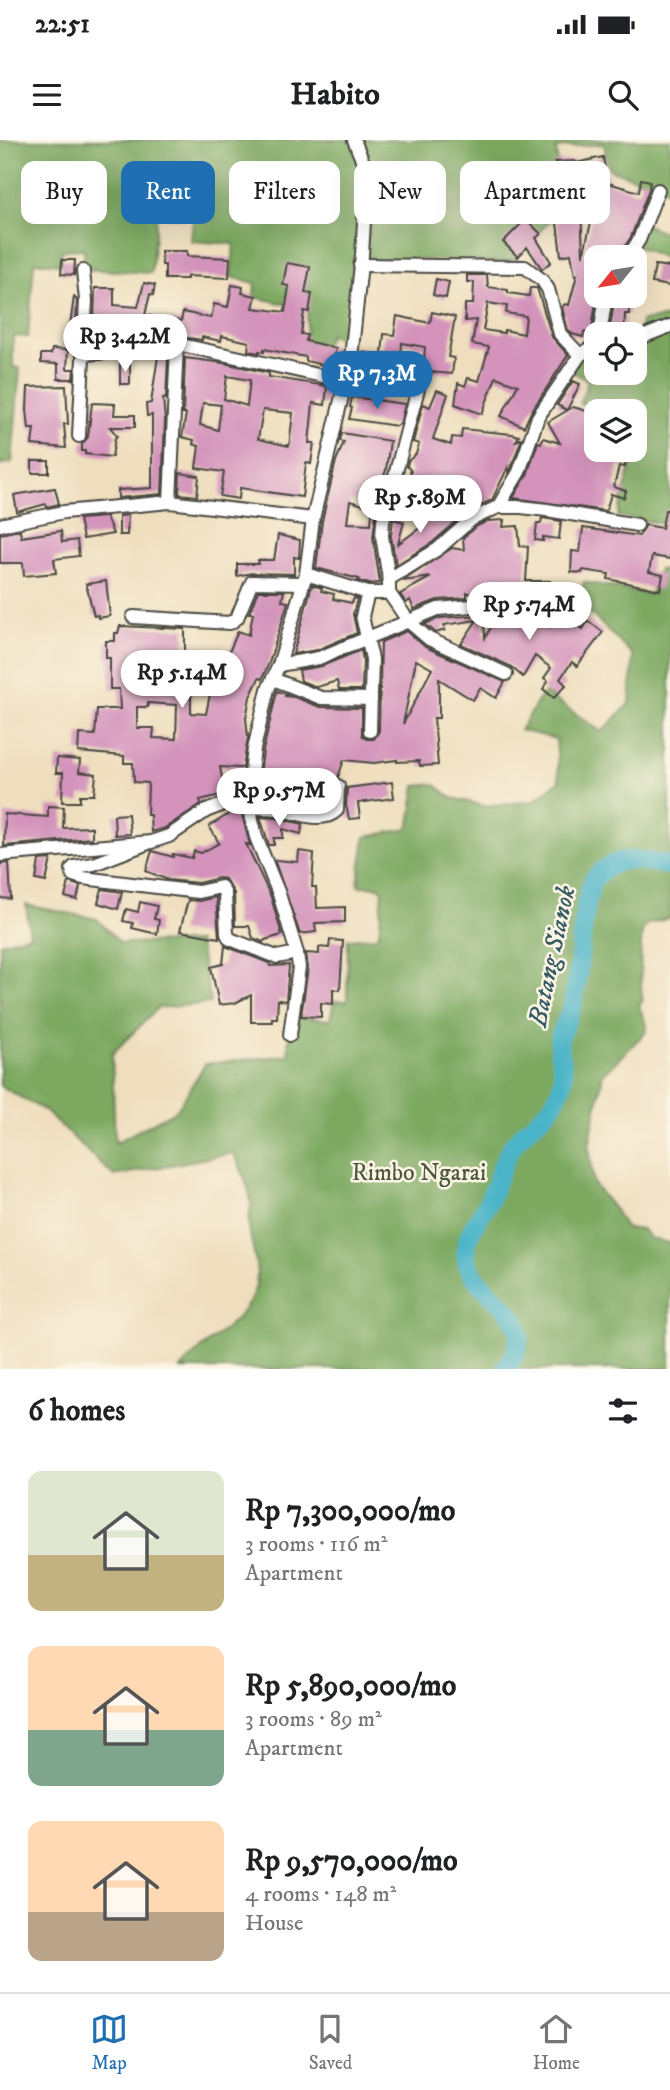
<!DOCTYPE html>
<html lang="en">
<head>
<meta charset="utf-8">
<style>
	body { margin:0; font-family:"IM FELL DW Pica",serif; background:#f2f2f2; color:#202124; height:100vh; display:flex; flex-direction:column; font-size:26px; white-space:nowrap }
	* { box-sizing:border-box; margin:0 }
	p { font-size:23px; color:#757577 }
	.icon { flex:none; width:38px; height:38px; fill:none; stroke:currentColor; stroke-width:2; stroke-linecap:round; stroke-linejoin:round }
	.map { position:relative; height:1229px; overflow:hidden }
	.panel { display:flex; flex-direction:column; background:#fff; flex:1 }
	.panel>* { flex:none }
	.banner { position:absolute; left:21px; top:21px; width:628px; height:63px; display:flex; gap:14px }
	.needle { width:46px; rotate:240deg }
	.fabs { position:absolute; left:584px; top:105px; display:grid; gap:14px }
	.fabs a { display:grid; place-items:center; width:63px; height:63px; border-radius:14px; background:#fff; box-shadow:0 7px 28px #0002; font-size:35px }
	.price { position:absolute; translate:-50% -60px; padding:0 16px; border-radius:24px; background:#fff; color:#222; font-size:23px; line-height:46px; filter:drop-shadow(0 2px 4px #0008) }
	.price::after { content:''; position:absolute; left:50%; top:42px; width:21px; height:16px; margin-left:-10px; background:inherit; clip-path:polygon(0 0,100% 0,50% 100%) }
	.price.active { background:#1f6fb2; color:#fff }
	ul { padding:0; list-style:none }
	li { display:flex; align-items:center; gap:21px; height:175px; padding:0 28px }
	li span { display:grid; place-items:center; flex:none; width:196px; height:140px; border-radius:14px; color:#555 }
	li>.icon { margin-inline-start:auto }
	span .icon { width:84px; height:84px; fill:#fffc; stroke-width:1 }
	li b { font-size:30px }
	h2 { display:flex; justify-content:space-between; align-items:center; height:84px; padding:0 28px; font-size:30px }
	.tag { padding:0 24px; border-radius:14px; background:#fff; box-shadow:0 7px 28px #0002; font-size:24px; line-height:63px }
	.tag.active { background:#1f6fb2; color:#fff }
	.status { display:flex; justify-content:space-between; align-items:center; height:49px; padding:0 35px; background:#fff; direction:ltr }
	.status svg { height:19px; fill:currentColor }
	header { display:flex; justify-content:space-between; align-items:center; height:91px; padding:0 28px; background:#fff; font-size:32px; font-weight:800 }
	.dock { display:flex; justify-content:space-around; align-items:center; height:98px; border-top:2px solid #e0e0e0; background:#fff; font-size:19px; color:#757577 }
	.dock a { display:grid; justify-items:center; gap:4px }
	.dock .active { color:#1f6fb2 }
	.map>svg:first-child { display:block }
</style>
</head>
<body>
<div class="status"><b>22:51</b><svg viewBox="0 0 49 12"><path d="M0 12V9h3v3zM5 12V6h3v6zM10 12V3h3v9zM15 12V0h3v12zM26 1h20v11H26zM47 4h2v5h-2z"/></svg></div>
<header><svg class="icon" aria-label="menu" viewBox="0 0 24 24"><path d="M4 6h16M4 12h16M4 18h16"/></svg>Habito<svg class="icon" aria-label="search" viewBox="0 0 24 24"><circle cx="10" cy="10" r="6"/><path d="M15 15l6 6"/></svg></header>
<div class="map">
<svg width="670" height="1229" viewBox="0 0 670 1229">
	<rect width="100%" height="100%" fill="#fcf5e5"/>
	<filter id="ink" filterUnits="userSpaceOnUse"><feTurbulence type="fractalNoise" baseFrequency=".0143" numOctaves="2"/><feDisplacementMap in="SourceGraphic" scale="14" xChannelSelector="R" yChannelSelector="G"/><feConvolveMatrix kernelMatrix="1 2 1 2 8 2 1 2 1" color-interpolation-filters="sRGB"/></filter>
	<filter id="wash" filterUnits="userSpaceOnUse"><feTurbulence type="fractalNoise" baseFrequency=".00686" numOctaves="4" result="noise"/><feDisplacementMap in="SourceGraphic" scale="28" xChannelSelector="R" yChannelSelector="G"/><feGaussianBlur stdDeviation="1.57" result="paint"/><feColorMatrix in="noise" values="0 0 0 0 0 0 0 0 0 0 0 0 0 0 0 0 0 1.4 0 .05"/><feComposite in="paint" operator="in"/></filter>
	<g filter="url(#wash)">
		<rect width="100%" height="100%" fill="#eedebd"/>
		<g fill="#7ca860" stroke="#546a46" stroke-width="2">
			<path d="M0,0H670V51L609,29L604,4L556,8L561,53L551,55L552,79L516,115V120L494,122L414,119L387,120L367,118L356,137L347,200L329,195L324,208L305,204L308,169L254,157L255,143L231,137L234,104L191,101L193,78L157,76L151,133L84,129V109L62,110L61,124L34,122L28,197L13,196V227L20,228L12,322L0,325Z"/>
			<path d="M640,82L670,95V120L629,103Z"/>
			<path d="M670,177V385L618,376L644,276L635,274V271H618L580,264L588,241L562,225L573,209L590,197L593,191L610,194H597V233H635V199H638L641,181Z"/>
			<path d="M659,429L670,432V778L647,784C643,789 642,789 642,795C640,804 640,854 643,860L639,866L647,887L646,892L603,934L589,1006L594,1044L615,1070L626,1089H642L651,1099L670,1103V1229H181C204,1197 257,1180 257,1134C257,1118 250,1102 249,1086C248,1079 251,1072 251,1064C250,1048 241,1027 233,1013L114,1036L44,970L0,946V803L30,795L26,765L97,779L120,803L198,802L211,863L158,868L112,914L115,1003L177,970L205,924L288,915L290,876L330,880L334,861H347L348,799L376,797L379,794L383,751L379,747L360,746L358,744L365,697L406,689L410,684L416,646L434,644L452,658L485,666L534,661L559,641L556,599L520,590L542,555L545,553L602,592L630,563L633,515L578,461L584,442L651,454Z"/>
		</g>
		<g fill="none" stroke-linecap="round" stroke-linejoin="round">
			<path stroke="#4ab4c8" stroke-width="19" d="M505,1229C554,1167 459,1158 466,1107C469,1090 479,1079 487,1064C497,1045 502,1018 516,1001C533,980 554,974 562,944C566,931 558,916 559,902C561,890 569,878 572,867C582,827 579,777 593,740C617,712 637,720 670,726"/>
		</g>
		<g id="blocks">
			<g fill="#d393bb" fill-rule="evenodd">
				<path d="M603,17L608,43L639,52L641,39L650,41L649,49L631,97L621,112H600L601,117H597V156L591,194L584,192L583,197L572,194L568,190L562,167L565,164L569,165L577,135L575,136L571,114L561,116L555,66L581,65L583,116L600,45L584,49L580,31L556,33L555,22L575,21L576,23Z"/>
				<path d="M526,79L541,94L536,98L551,122L542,129L527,107L518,117L503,102Z"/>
				<path d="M161,111H187V116L230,118L229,138L187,136V139H165V125H162Z"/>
				<path d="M62,120H75L74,135L61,134Z"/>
				<path d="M287,123L310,127L305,153L312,154L309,172L304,171L301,194L307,195L306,201L336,208L332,227L306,221V217L264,209V212L259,211V213L248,211L249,202L222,196L221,201L202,197V200L141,191L142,184L94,183L95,148H114V165L138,167L144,143L155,145L153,155L150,154L145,175L181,181L183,172L211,178L214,164L228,167L232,145L243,147L242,153L256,156L253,168L285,172L289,146L283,145Z"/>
				<path d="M655,125L670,127V146L652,143Z"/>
				<path d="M467,135H487L488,147L508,150V153L529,156L530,148H537L552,197L568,215L531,272L524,287L501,276L518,245L496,237L482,274L455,264L458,243L465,246L468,238L479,241L489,207L472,204L476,180L465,181V164H473L474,142H467ZM488,163L507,166L506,173L526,176L524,194L504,190V193L483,190Z"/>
				<path d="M436,139L449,142L446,158L433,155Z"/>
				<path d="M615,156H628L629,174H625L624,194H609Z"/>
				<path d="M74,157L77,160L75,208L67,207Z"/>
				<path d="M432,172L455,177L448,217L454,218L452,234L430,232L424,219L425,207L402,203L401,215L382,213L384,194L394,195L397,176L430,183Z"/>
				<path d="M52,209L68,210L67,229H74L73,239H58V224L41,223V214H51Z"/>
				<path d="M158,216L168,217L166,259L163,258L165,280L162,354L118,358V350L152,348V275L147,276L146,264L151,263Z"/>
				<path d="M185,218L224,223L269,233V237L327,246L325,265L313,263L309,303H314L311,324L306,323L302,357L240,348L239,359L220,356L224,332L196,328L199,306L193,304L194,300L182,297L186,274H183ZM227,236L250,240L247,266L224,259ZM203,263L221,265L218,290L200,285ZM263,270L293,273L289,306L258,299Z"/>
				<rect x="120" y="224" width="10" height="20"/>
				<path d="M573,241L580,244L567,270L557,265Z"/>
				<path d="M66,246L68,284H64L66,308L32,305L34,289H29L27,270L28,247Z"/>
				<path d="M437,250L448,254L433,299L451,305L452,297L461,298L462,289L512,294L519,296L516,301L522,298L511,328L509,332L508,327L492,360L481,365L473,361H436V346L423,341L421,347L407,343L411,331L407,326L408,321L416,314L419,304L413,302L423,264L430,267Z"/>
				<path d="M352,257L405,264L400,284L397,286L349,279L352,268L350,267Z"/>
				<path d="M92,263L115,264L114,275H135V287H110L117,296L115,298L112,317L85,314V311H82V304L88,297Z"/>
				<path d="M573,267L597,274V310H613L612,316L626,318L625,327L619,326L614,347L626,351L624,358L611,354L606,371L513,358L527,335L538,302L541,303L543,298L560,303L548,282Z"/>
				<path d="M342,293L390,301L386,330L373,368L350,361L347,383L371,384L372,372L376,373L373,397L380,443L369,444L358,441L359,439L316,428L322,381L336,321L344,302L340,301Z"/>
				<rect x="32" y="321" width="17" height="12"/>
				<path d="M180,333L199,336L197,356L179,354Z"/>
				<path d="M55,348L59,364L47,367L46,364L17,372L14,355Z"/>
				<path d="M447,368L457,381L433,402L396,425L391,396L393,379L404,382L398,404Z"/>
				<path d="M665,370H670V419L652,416L649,432L663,435L660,450L608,439L609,434L583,430L582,433L571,432L572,411L580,412L583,388L639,396L646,385L662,388Z"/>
				<path d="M128,375L127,395H119V376Z"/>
				<path d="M106,377L113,394L83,399L79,379Z"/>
				<path d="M542,378L561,381L559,399L543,397V401L535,400L537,383H541Z"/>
				<path d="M504,380L503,387L518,386L520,406L528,407L526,441H550V455L488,456L467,453V458L437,460L414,469L410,460L406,463L400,454L431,437L403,441L452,408L464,410L463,398L477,386L488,381Z"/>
				<path d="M20,390L21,397L61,391L62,402L77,400L79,416L54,419L56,433L24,436L23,423H0V394Z"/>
				<path d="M278,395L300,400L299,418L294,417V434L252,433L237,436V424H259L258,420H274Z"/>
				<path d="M106,441L110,476L98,478V475L94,476L86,444Z"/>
				<path d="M312,445L322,448L321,451L334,454L333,459L352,463L354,458L357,459L353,474L357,493L317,510L293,514Z"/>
				<path d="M258,451H284L282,461L288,462L269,523L262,539L259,538L250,557L246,578L248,598L243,628L220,627L225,654L200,660L201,664L165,688L151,692L150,675H147L148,643L134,642L133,623H124V616L78,612L79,594L95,595L97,569H120L119,549H110V518H106V501H115V493H118L120,486L185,489V519H201V552L191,549V573L206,574L210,554L201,552L214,522L223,526L238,491L249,495L253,473H249ZM148,563L177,565L176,599L153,598L154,588H137V567H148Z"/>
				<path d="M495,474V478L484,479L485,498L498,474H511L525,481L528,474H551V486L559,474H563L583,489L588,481L603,492L577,526L572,522L560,539L566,545L554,558L543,549L548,541L544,538L551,528L535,516L523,537L510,526L461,504L477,480L444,485L445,490L436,493L425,484L440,478Z"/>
				<path d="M407,491L425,507L505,542L496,558L480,548L473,560L439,539V578H434L438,625L420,626L419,621L397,622V620L374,623L344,620L338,637L330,642L327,666L309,668L279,660L257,659L263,611L277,551L289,555L284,556L294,557L320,567L362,568V595L366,599H374L379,591L381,502ZM416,520L432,529L403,584Z"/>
				<path d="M361,510L363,520L362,550H339L337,541L317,547L301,541L299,530L322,526Z"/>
				<path d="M57,618L80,620L79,632L96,634L94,655H80V662H62L63,633H56Z"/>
				<path d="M392,642L394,658L358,663L360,678L349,679L346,665L347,648Z"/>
				<path d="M48,666L64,667L63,688L92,687V698L4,706L5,674L48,677Z"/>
				<path d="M240,667L250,705L246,704L271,757L282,795L265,800L263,802L253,798L249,786H235L234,753L225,739L219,738L198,743L168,740L146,731L152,711L173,717V714L192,718L194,711L201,713L219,703L209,686L229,674L228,672Z"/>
				<path d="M128,674L130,694L115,695L114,675Z"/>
				<path d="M260,677L276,678L303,684L301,694L283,689V698H274V705H269Z"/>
				<path d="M299,711L314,713L312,747H316L317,768L345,767V782L315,783L316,792L300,794L275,722L276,720L298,722Z"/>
				<path d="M51,719L46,742L36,740L39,720Z"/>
				<path d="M9,723L11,759L0,758V724Z"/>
				<path d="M69,742L80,746L77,760L65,757Z"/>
				<path d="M102,749L122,752L118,769L98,763Z"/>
				<path d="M216,757L219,798L180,791L188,760L199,761Z"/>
				<path d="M140,762L157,766L154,779L159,780L157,794L132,788L133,783L123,781L126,769L138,772Z"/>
				<path d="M330,800L343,801L340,850L333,849V864L321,863V877L301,876L308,828L306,813L319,814V807L329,808Z"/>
				<path d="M225,806L269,823L270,826L289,825L286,861L278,860L277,878H272V882H251V855L235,863L219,865L211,827L223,824Z"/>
			</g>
		</g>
	</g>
	<g filter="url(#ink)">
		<use href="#blocks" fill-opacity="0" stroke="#484641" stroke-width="2"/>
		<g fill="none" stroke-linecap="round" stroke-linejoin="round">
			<defs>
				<g id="minor">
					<path d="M628,117L639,100L658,50"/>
					<path d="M360,125L525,127L542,140L548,149L560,194L580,215"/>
					<path d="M600,194L606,156"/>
					<path d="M635,200L670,186"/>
					<path d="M85,214L122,211L146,204H177L345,241"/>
					<path d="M351,218L419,226L422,234L383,381L382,396L389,439"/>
					<path d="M79,296L86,160L83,131"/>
					<path d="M170,362L177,204"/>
					<path d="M498,367L519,332L538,277L580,215L597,204"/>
					<path d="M0,385L64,372L170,362L313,379"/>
					<path d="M306,434L368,453H389V439L438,409L472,379L498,367H521L547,370L637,385"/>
					<path d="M368,453L362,476L372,519L370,591"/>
					<path d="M389,453L409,482L429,499L506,534"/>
					<path d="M133,477L230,483L237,478L252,442L302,443"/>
					<path d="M279,525L319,518L438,469L483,465H575"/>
					<path d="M273,539L321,558L371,559"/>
					<path d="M249,668C258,668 268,668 277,669C295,672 322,685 337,670L338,646"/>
					<path d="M151,702L94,724L74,727L72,729L73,735L83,738L198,752L221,747L225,754L227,794L230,799L277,817L297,813"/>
					<path d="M0,715L151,702L169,696L206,671L248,655"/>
					<path d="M290,895L299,827L297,813L279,754L256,697L249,668L248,655L254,609L268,549L279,525L306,434L313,379L351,218L362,115L367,32L354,0"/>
				</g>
			</defs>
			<use href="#minor" stroke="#484641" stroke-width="16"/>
			<use href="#minor" stroke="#fff" stroke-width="12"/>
		</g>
	</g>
	<g text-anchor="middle" stroke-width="5" stroke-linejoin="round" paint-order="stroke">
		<g font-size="24" fill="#4d583f" stroke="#fcf5e5">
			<text x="419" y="1040">Rimbo Ngarai</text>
		</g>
		<g font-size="26" font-style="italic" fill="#365b62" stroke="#fcf5e5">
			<text transform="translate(551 816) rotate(-78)" y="9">Batang Sianok</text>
		</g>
	</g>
</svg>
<div class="fabs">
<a><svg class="needle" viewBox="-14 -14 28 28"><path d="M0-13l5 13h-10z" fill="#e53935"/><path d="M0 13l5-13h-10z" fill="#757577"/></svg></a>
<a><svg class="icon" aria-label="locate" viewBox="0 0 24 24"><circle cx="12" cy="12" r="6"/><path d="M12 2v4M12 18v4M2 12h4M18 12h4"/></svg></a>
<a><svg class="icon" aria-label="layers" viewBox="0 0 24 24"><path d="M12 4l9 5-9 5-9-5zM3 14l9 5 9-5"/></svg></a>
</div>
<b class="price" style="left:125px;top:234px">Rp 3.42M</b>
<b class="price active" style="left:377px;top:271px">Rp 7.3M</b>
<b class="price" style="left:420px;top:395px">Rp 5.89M</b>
<b class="price" style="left:529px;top:502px">Rp 5.74M</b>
<b class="price" style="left:182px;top:570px">Rp 5.14M</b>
<b class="price" style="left:279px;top:688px">Rp 9.57M</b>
<div class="banner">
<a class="tag">Buy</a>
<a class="tag active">Rent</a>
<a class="tag">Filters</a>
<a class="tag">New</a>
<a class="tag">Apartment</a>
</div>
</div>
<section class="panel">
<h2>6 homes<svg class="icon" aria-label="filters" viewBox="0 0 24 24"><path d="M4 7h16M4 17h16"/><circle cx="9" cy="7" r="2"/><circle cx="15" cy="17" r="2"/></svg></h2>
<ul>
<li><span style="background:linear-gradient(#dfe7d0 60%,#c2b280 0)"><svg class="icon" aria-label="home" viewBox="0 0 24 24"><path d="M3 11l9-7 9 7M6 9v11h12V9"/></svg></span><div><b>Rp 7,300,000/mo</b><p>3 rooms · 116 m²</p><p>Apartment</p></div></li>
<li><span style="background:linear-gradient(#ffd9b3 60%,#7fa58c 0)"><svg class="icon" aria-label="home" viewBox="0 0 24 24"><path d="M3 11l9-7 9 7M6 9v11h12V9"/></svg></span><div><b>Rp 5,890,000/mo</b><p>3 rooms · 89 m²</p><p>Apartment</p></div></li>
<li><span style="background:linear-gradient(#ffd9b3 65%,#b9a48a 0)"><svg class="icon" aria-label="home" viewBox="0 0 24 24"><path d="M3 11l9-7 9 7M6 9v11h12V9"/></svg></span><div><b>Rp 9,570,000/mo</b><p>4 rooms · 148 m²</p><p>House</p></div></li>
</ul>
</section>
<nav class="dock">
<a class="active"><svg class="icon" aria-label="map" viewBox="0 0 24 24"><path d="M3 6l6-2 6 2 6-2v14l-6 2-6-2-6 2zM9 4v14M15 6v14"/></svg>Map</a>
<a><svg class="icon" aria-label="saved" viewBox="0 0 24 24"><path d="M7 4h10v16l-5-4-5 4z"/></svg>Saved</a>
<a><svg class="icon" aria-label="home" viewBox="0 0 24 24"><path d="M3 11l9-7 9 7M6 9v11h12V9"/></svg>Home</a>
</nav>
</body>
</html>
